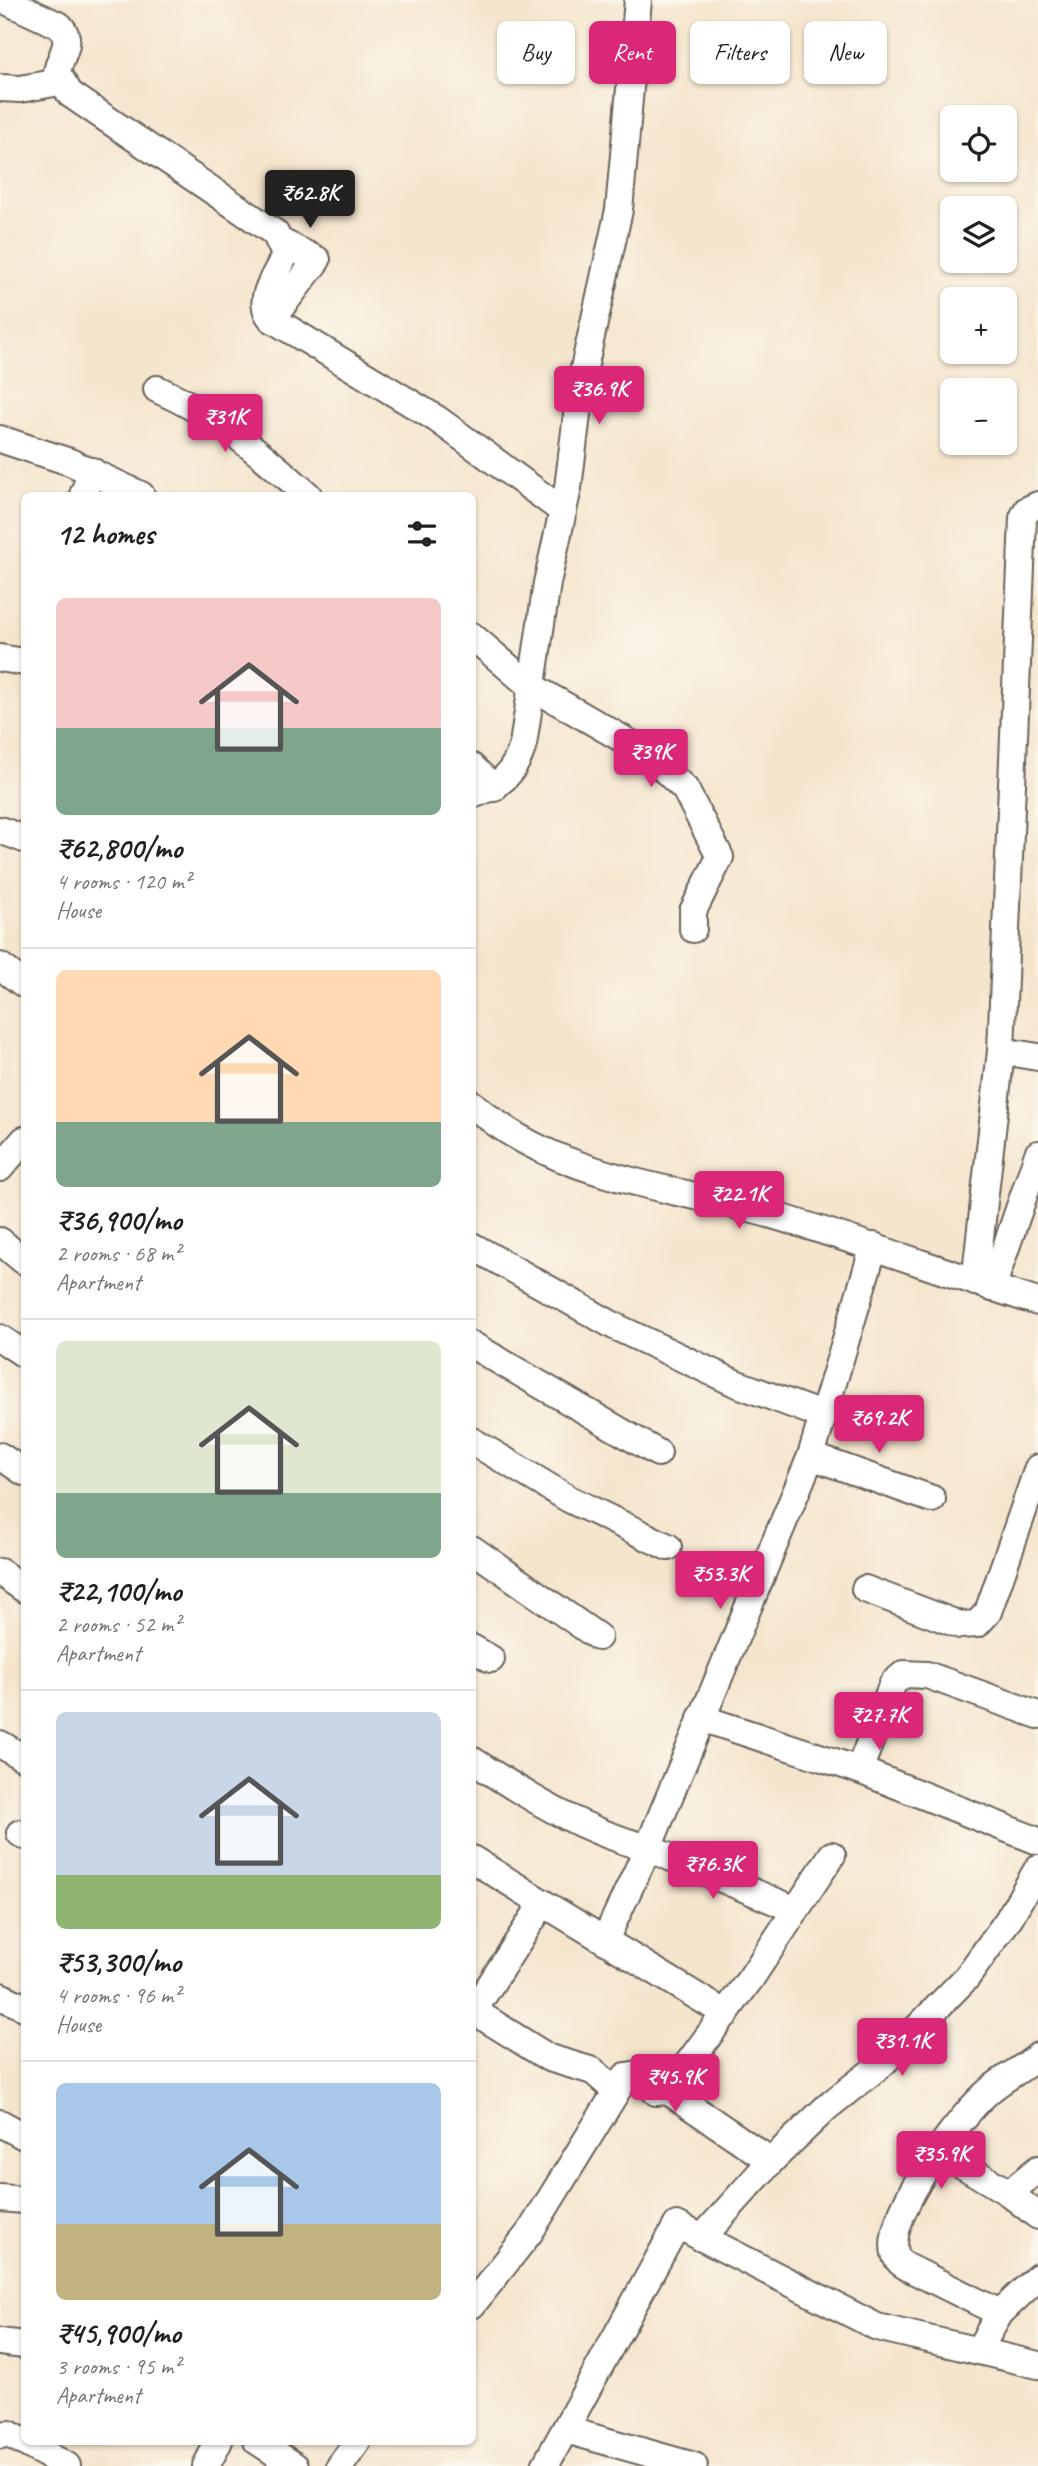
<!DOCTYPE html>
<html lang="en">
<head>
<meta charset="utf-8">
<style>
	body { margin:0; font-family:Caveat,sans-serif; background:#f6f6f6; color:#202124; height:100vh; display:flex; flex-direction:column; font-size:26px; white-space:nowrap }
	* { box-sizing:border-box; margin:0 }
	p { font-size:23px; color:#757577 }
	.icon { flex:none; width:38px; height:38px; fill:none; stroke:currentColor; stroke-width:2; stroke-linecap:round; stroke-linejoin:round }
	.map { position:relative; flex:1; overflow:hidden }
	.panel { position:absolute; left:21px; top:492px; width:455px; height:1953px; display:flex; flex-direction:column; background:#fff; border-radius:10px; box-shadow:0 2px 5px #0004 }
	.panel>* { flex:none }
	.guide { position:absolute; left:497px; top:21px; width:436px; height:63px; display:flex; gap:14px }
	.controls { position:absolute; left:940px; top:105px; display:grid; gap:14px }
	.controls a { display:grid; place-items:center; width:77px; height:77px; border-radius:10px; background:#fff; box-shadow:0 2px 5px #0004; font-size:35px }
	.price { position:absolute; translate:-50% -60px; padding:0 16px; border-radius:7px; background:#db2777; color:#fff; font-size:23px; line-height:46px; filter:drop-shadow(0 2px 4px #0008) }
	.price::after { content:''; position:absolute; left:50%; top:42px; width:21px; height:16px; margin-left:-10px; background:inherit; clip-path:polygon(0 0,100% 0,50% 100%) }
	.price.active { background:#222; color:#fff }
	ul { padding:0; list-style:none }
	li { display:grid; align-content:center; gap:14px; height:371px; padding:0 35px }
	li+li { border-top:2px solid #e0e0e0 }
	li span { display:grid; place-items:center; height:217px; border-radius:10px; color:#555 }
	li>.icon { margin-inline-start:auto }
	span .icon { width:126px; height:126px; fill:#fffc; stroke-width:1 }
	li b { font-size:30px }
	h2 { display:flex; justify-content:space-between; align-items:center; height:84px; padding:0 35px; font-size:30px }
	.tag { padding:0 24px; border-radius:10px; background:#fff; box-shadow:0 2px 5px #0004; font-size:24px; line-height:63px }
	.tag.active { background:#db2777; color:#fff }
	.map>svg:first-child { display:block }
</style>
</head>
<body>
<div class="map">
<svg width="1038" height="2466" viewBox="0 0 1038 2466">
	<rect width="100%" height="100%" fill="#fbf7ec"/>
	<filter id="ink" filterUnits="userSpaceOnUse"><feTurbulence type="fractalNoise" baseFrequency=".0143" numOctaves="2"/><feDisplacementMap in="SourceGraphic" scale="14" xChannelSelector="R" yChannelSelector="G"/><feConvolveMatrix kernelMatrix="1 2 1 2 8 2 1 2 1" color-interpolation-filters="sRGB"/></filter>
	<filter id="wash" filterUnits="userSpaceOnUse"><feTurbulence type="fractalNoise" baseFrequency=".00686" numOctaves="4" result="noise"/><feDisplacementMap in="SourceGraphic" scale="28" xChannelSelector="R" yChannelSelector="G"/><feGaussianBlur stdDeviation="1.57" result="paint"/><feColorMatrix in="noise" values="0 0 0 0 0 0 0 0 0 0 0 0 0 0 0 0 0 1.4 0 .05"/><feComposite in="paint" operator="in"/></filter>
	<g filter="url(#wash)">
		<rect width="100%" height="100%" fill="#f5e5cd"/>
	</g>
	<g filter="url(#ink)">
		<g fill="none" stroke-linecap="round" stroke-linejoin="round">
			<defs>
				<g id="minor">
					<path d="M4,0L60,26C75,43 59,55 57,73L70,94L275,233L285,254C278,275 254,299 272,319L437,419L563,511"/>
					<path d="M0,88L20,89L60,82"/>
					<path d="M272,319L317,260L281,242"/>
					<path d="M157,389C220,417 257,451 308,495"/>
					<path d="M0,439L70,462L141,495"/>
					<path d="M83,495L92,471"/>
					<path d="M472,636L529,685L647,753L685,789L720,857L693,911V929"/>
					<path d="M0,658L24,662"/>
					<path d="M472,767L494,788"/>
					<path d="M472,795C501,786 514,774 523,745L547,583L568,488L581,382L619,210L638,0"/>
					<path d="M0,830L24,839"/>
					<path d="M0,966L24,984"/>
					<path d="M1001,1051L1038,1057"/>
					<path d="M472,1104C557,1180 675,1186 779,1217C867,1243 951,1275 1038,1302"/>
					<path d="M0,1168L24,1140"/>
					<path d="M0,1241L24,1261"/>
					<path d="M472,1246L616,1327L735,1383L824,1416"/>
					<path d="M975,1282L1001,1051L1023,518L1027,510L1038,505"/>
					<path d="M992,1288L1038,1154"/>
					<path d="M0,1338L24,1354"/>
					<path d="M472,1345L658,1453"/>
					<path d="M472,1441L569,1499L668,1547"/>
					<path d="M0,1456L24,1472"/>
					<path d="M811,1456L932,1499"/>
					<path d="M472,1549L598,1637"/>
					<path d="M0,1572L24,1589"/>
					<path d="M865,1589L960,1625L977,1624L988,1612L1038,1468"/>
					<path d="M472,1648L491,1659"/>
					<path d="M701,1718L859,1770L1038,1841"/>
					<path d="M0,1744L24,1758"/>
					<path d="M472,1760C528,1797 583,1831 648,1848L811,1456L874,1246"/>
					<path d="M859,1770L893,1683L904,1674L927,1675L1038,1715"/>
					<path d="M20,1833L24,1836"/>
					<path d="M472,1859L543,1903L472,2013"/>
					<path d="M543,1903L726,2014"/>
					<path d="M605,1940L648,1848L796,1910"/>
					<path d="M0,1996L24,2007"/>
					<path d="M472,2010L549,2058L593,2071L616,2091"/>
					<path d="M668,2091L771,2161"/>
					<path d="M0,2123L24,2136"/>
					<path d="M939,2151L1009,2193"/>
					<path d="M1038,2169L1009,2193L1038,2216"/>
					<path d="M0,2198L24,2200"/>
					<path d="M702,2238L771,2161L827,2107L883,2063L967,1977L1008,1920L1038,1868"/>
					<path d="M472,2305L530,2232L626,2076L639,2074L656,2092L668,2091L751,1978L832,1855"/>
					<path d="M1000,2313L909,2268C902,2264 897,2261 895,2253C885,2214 960,2115 990,2090C1005,2077 1023,2069 1038,2056"/>
					<path d="M0,2342L24,2345"/>
					<path d="M978,2351L1000,2313L1038,2277"/>
					<path d="M566,2430L694,2466"/>
					<path d="M0,2435L9,2434L67,2466"/>
					<path d="M257,2441L295,2466"/>
					<path d="M206,2466L219,2441"/>
					<path d="M340,2466L358,2441"/>
					<path d="M545,2466L677,2225L877,2327L1038,2365"/>
				</g>
			</defs>
			<use href="#minor" stroke="#68625a" stroke-width="30"/>
			<use href="#minor" stroke="#fff" stroke-width="26"/>
		</g>
	</g>
</svg>
<div class="controls">
<a><svg class="icon" aria-label="locate" viewBox="0 0 24 24"><circle cx="12" cy="12" r="6"/><path d="M12 2v4M12 18v4M2 12h4M18 12h4"/></svg></a>
<a><svg class="icon" aria-label="layers" viewBox="0 0 24 24"><path d="M12 4l9 5-9 5-9-5zM3 14l9 5 9-5"/></svg></a>
<a>+</a>
<a>−</a>
</div>
<b class="price active" style="left:310px;top:230px">₹62.8K</b>
<b class="price" style="left:599px;top:426px">₹36.9K</b>
<b class="price" style="left:225px;top:454px">₹31K</b>
<b class="price" style="left:651px;top:789px">₹39K</b>
<b class="price" style="left:739px;top:1231px">₹22.1K</b>
<b class="price" style="left:879px;top:1455px">₹69.2K</b>
<b class="price" style="left:720px;top:1611px">₹53.3K</b>
<b class="price" style="left:879px;top:1752px">₹27.7K</b>
<b class="price" style="left:713px;top:1901px">₹76.3K</b>
<b class="price" style="left:902px;top:2078px">₹31.1K</b>
<b class="price" style="left:675px;top:2114px">₹45.9K</b>
<b class="price" style="left:941px;top:2191px">₹35.9K</b>
<div class="guide">
<a class="tag">Buy</a>
<a class="tag active">Rent</a>
<a class="tag">Filters</a>
<a class="tag">New</a>
</div>
<section class="panel">
<h2>12 homes<svg class="icon" aria-label="filters" viewBox="0 0 24 24"><path d="M4 7h16M4 17h16"/><circle cx="9" cy="7" r="2"/><circle cx="15" cy="17" r="2"/></svg></h2>
<ul>
<li><span style="background:linear-gradient(#f6c9c9 60%,#7fa58c 0)"><svg class="icon" aria-label="home" viewBox="0 0 24 24"><path d="M3 11l9-7 9 7M6 9v11h12V9"/></svg></span><div><b>₹62,800/mo</b><p>4 rooms · 120 m²</p><p>House</p></div></li>
<li><span style="background:linear-gradient(#ffd9b3 70%,#7fa58c 0)"><svg class="icon" aria-label="home" viewBox="0 0 24 24"><path d="M3 11l9-7 9 7M6 9v11h12V9"/></svg></span><div><b>₹36,900/mo</b><p>2 rooms · 68 m²</p><p>Apartment</p></div></li>
<li><span style="background:linear-gradient(#dfe7d0 70%,#7fa58c 0)"><svg class="icon" aria-label="home" viewBox="0 0 24 24"><path d="M3 11l9-7 9 7M6 9v11h12V9"/></svg></span><div><b>₹22,100/mo</b><p>2 rooms · 52 m²</p><p>Apartment</p></div></li>
<li><span style="background:linear-gradient(#c9d6e8 75%,#8fb573 0)"><svg class="icon" aria-label="home" viewBox="0 0 24 24"><path d="M3 11l9-7 9 7M6 9v11h12V9"/></svg></span><div><b>₹53,300/mo</b><p>4 rooms · 96 m²</p><p>House</p></div></li>
<li><span style="background:linear-gradient(#a9c7e8 65%,#c2b280 0)"><svg class="icon" aria-label="home" viewBox="0 0 24 24"><path d="M3 11l9-7 9 7M6 9v11h12V9"/></svg></span><div><b>₹45,900/mo</b><p>3 rooms · 95 m²</p><p>Apartment</p></div></li>
</ul>
</section>
</div>
</body>
</html>
